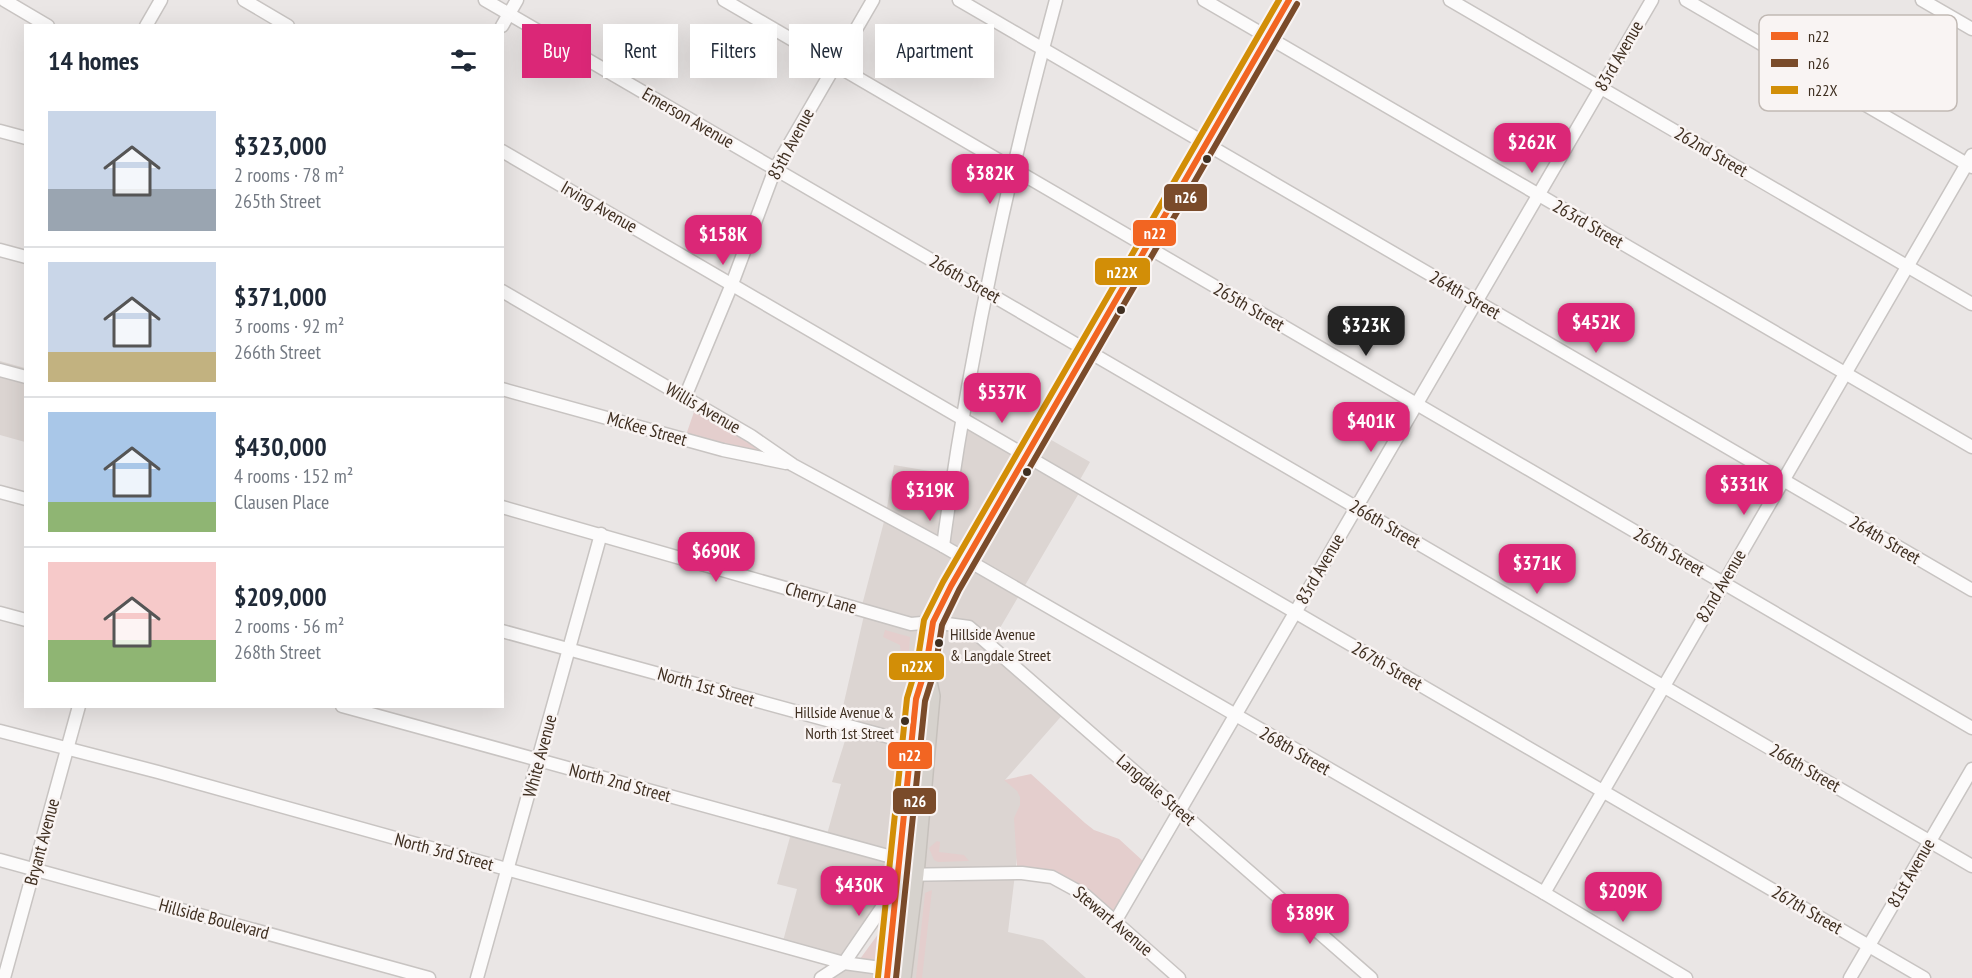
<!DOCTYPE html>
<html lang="en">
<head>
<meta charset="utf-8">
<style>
	body { margin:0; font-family:"PT Sans Narrow",sans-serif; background:#f6f6f7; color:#1f2937; height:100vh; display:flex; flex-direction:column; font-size:22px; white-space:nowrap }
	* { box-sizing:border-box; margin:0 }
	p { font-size:20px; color:#747a83 }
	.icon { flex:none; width:33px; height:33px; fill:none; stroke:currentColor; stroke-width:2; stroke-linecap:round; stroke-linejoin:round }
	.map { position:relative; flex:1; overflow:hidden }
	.sheet { position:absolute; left:24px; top:24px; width:480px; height:684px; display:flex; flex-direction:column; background:#fff; border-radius:0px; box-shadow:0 6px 24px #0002 }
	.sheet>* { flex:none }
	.banner { position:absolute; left:522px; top:24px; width:570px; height:54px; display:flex; gap:12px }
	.price { position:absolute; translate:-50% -51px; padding:0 14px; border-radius:12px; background:#db2777; color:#fff; font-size:20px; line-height:39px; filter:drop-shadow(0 2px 3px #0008) }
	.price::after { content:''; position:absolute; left:50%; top:36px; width:18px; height:14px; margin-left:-9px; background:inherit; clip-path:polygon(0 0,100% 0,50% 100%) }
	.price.current { background:#222; color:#fff }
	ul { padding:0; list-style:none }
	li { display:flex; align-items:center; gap:18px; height:150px; padding:0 24px }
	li+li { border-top:2px solid #e0e1e3 }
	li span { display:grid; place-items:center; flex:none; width:168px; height:120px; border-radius:0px; color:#555 }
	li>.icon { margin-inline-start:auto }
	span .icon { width:72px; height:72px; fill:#fffc; stroke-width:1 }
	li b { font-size:26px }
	h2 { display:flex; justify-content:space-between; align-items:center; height:72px; padding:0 24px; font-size:26px }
	.pill { padding:0 21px; border-radius:0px; background:#fff; box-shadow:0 6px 24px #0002; font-size:21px; line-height:54px }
	.pill.current { background:#db2777; color:#fff }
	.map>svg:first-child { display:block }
</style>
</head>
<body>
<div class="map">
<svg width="1972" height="978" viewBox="0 0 1972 978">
	<rect width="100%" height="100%" fill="#eae6e5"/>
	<g fill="#dcd5d2">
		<path d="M0,361L25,368V442L0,435Z"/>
		<path d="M963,418L1026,455L1039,433L1090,462L1077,485L1082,488L990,645L1065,712L1005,780L1026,783L1008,932L1043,940L1086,978H903L916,874L926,669L896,886L844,962L888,969L887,978H821L843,963L782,945L797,889L777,884L792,830L826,838L841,784L832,782L849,728L839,724L865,611L861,609L886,514L894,465L953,475Z"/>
	</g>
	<g fill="#e4cecd">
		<path d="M696,406L769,454L685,438Z"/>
		<path d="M885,630L910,637L909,652L901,654L900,645L883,637Z"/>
		<path d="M1031,774L1085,823L1094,830L1119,839L1144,862L1113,912L1068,879L1017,866L1014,818L1020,805V797L1017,791L1004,780Z"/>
		<path d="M937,841L940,842L939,852L964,855L969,861L938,862L934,860L929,848Z"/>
		<path d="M932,890L922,978H916L925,893Z"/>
		<path d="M884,926L880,963L860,960V959Z"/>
	</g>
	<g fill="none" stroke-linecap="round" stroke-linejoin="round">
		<defs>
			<g id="minor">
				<path d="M4,0L48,26"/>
				<path d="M244,0L288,26"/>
				<path d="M485,0L1972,866"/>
				<path d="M724,0L1972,728"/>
				<path d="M959,0L1972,590"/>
				<path d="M1204,0L1972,447"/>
				<path d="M1450,0L1972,304"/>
				<path d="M1686,0L1972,167"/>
				<path d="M1922,0L1972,29"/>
				<path d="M146,26L161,0"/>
				<path d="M502,26L517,0"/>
				<path d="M0,131L26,138"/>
				<path d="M502,151L1924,978"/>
				<path d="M0,250L26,257"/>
				<path d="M502,291L751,436L793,465L943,546L1544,893L1686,978"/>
				<path d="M0,370L26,377"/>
				<path d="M502,389L723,450L786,463"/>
				<path d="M685,397L732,284L775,169L873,0"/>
				<path d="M0,492L26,499"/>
				<path d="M502,507L911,624L933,622L969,627L1371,978"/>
				<path d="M943,546C968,362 1007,179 1056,0"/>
				<path d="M0,613L26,620"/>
				<path d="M502,631L911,743"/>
				<path d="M342,706L899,859"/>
				<path d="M0,731L158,772L844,963L888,969"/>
				<path d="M0,860L429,978"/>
				<path d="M897,875L1022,873L1052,877L1085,895L1179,978"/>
				<path d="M1544,893L1972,155"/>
				<path d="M1116,920L1652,0"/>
				<path d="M4,978L79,706"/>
				<path d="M477,978L601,534"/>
				<path d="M821,978L844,963L894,890"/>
				<path d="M1850,978L1972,769"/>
			</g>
			<g id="major">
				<path d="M887,978L916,699L926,667L933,622L951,586L1289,0"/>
				<path d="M903,978L916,874L932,696L926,667"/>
			</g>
		</defs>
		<use href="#minor" stroke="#c8c4c2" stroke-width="15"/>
		<use href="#major" stroke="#c6c1bc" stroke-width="18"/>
		<use href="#minor" stroke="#fcfbfb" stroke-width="12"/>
		<use href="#major" stroke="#d6d2cd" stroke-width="15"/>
		<defs>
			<path id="bus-1" d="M887,978L916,699L926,667L933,622L951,586L1289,0"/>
			<path id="bus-2" d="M896,978L925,701L935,669L942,625L959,590L1297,4"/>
			<path id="bus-3" d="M878,977L907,698L917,665L924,620L943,582L1279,0"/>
		</defs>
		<use href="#bus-1" stroke="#f9f4f3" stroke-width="10"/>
		<use href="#bus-2" stroke="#f9f4f3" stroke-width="10"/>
		<use href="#bus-3" stroke="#f9f4f3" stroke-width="10"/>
		<use href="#bus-1" stroke="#f26522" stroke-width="6"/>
		<use href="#bus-2" stroke="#7a4b2a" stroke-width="6"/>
		<use href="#bus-3" stroke="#d28e07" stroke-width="6"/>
	</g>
	<g fill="#3f2f21" stroke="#f9f4f3" stroke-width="2">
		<circle cx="1207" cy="159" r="5"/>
		<circle cx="1121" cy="310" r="5"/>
		<circle cx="1027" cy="472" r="5"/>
		<circle cx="939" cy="643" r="5"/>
		<circle cx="905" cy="721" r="5"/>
	</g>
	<g text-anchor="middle" stroke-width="5" stroke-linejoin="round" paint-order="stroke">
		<g font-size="16" fill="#3f2f21" stroke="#f9f4f3" text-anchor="start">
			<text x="950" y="640">Hillside Avenue<tspan x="950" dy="21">&amp; Langdale Street</tspan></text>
			<text x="894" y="718" text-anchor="end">Hillside Avenue &amp;<tspan x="894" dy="21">North 1st Street</tspan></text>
		</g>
		<g font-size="18" fill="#3f2f21" stroke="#f9f4f3">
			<text transform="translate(1619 56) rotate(-60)" y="6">83rd Avenue</text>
			<text transform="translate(688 118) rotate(30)" y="6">Emerson Avenue</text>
			<text transform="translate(791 144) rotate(-62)" y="6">85th Avenue</text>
			<text transform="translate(1711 152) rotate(30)" y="6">262nd Street</text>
			<text transform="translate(599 207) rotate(30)" y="6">Irving Avenue</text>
			<text transform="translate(1588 224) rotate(30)" y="6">263rd Street</text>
			<text transform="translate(965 279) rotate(30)" y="6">266th Street</text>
			<text transform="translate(1465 295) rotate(30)" y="6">264th Street</text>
			<text transform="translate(1249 307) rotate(30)" y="6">265th Street</text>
			<text transform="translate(703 408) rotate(30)" y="6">Willis Avenue</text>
			<text transform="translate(647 429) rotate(16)" y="6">McKee Street</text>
			<text transform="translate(1385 524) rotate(30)" y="6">266th Street</text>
			<text transform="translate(1885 540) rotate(30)" y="6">264th Street</text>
			<text transform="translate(1669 552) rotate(30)" y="6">265th Street</text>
			<text transform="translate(1320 569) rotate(-60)" y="6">83rd Avenue</text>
			<text transform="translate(1721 586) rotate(-60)" y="6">82nd Avenue</text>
			<text transform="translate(821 598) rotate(16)" y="6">Cherry Lane</text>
			<text transform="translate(1387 666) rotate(30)" y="6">267th Street</text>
			<text transform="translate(706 687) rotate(16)" y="6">North 1st Street</text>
			<text transform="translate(1295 751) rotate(30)" y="6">268th Street</text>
			<text transform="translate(540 756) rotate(-75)" y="6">White Avenue</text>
			<text transform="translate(1805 768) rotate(30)" y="6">266th Street</text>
			<text transform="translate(620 783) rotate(15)" y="6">North 2nd Street</text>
			<text transform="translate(1156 790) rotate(41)" y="6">Langdale Street</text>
			<text transform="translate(42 842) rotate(-75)" y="6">Bryant Avenue</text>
			<text transform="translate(444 852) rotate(15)" y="6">North 3rd Street</text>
			<text transform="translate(1911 873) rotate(-60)" y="6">81st Avenue</text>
			<text transform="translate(1807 910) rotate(30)" y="6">267th Street</text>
			<text transform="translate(214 919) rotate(15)" y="6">Hillside Boulevard</text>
			<text transform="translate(1113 921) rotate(40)" y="6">Stewart Avenue</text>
		</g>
	</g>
	<rect x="1759" y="15" width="198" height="96" rx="9" fill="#f9f4f3" stroke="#c1b9b4" stroke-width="1.5"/>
	<rect x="1771" y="32" width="27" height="8" fill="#f26522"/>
	<rect x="1771" y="59" width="27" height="8" fill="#7a4b2a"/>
	<rect x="1771" y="86" width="27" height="8" fill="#d28e07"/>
	<g font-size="16" fill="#3f2f21">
		<text x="1808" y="42">n22</text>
		<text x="1808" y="69">n26</text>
		<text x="1808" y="96">n22X</text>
	</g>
	<g stroke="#f9f4f3" stroke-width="2">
		<rect x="1163" y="183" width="45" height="29" rx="6" fill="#7a4b2a"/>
		<rect x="1132" y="219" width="45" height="28" rx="6" fill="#f26522"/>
		<rect x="1094" y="257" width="57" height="29" rx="6" fill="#d28e07"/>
		<rect x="888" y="652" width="57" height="29" rx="6" fill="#d28e07"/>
		<rect x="887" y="741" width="46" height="29" rx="6" fill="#f26522"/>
		<rect x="892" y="787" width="45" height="28" rx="6" fill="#7a4b2a"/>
	</g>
	<g font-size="16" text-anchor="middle" font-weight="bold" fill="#fff">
		<text x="1186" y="203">n26</text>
		<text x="1155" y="239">n22</text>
		<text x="1122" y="278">n22X</text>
		<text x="917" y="672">n22X</text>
		<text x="910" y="761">n22</text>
		<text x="915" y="807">n26</text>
	</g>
</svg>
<b class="price" style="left:1532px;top:174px">$262K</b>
<b class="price" style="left:990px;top:205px">$382K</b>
<b class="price" style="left:723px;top:266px">$158K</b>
<b class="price" style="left:1596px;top:354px">$452K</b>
<b class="price current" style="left:1366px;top:357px">$323K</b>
<b class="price" style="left:1002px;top:424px">$537K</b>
<b class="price" style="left:1371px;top:453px">$401K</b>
<b class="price" style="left:1744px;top:516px">$331K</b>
<b class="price" style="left:930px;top:522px">$319K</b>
<b class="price" style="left:716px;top:583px">$690K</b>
<b class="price" style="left:1537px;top:595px">$371K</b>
<b class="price" style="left:859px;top:917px">$430K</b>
<b class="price" style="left:1623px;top:923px">$209K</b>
<b class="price" style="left:1310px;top:945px">$389K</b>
<div class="banner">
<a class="pill current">Buy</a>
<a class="pill">Rent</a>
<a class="pill">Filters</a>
<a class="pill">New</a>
<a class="pill">Apartment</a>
</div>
<section class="sheet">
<h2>14 homes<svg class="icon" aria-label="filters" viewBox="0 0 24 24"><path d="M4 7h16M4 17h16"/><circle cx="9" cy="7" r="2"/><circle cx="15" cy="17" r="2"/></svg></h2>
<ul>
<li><span style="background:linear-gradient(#c9d6e8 65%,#9aa5b1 0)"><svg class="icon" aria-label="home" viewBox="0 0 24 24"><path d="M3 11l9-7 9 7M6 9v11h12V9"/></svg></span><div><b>$323,000</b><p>2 rooms · 78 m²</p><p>265th Street</p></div></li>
<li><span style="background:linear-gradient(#c9d6e8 75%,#c2b280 0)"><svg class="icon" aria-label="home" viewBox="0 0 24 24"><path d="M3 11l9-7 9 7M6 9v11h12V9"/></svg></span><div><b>$371,000</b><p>3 rooms · 92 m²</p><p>266th Street</p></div></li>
<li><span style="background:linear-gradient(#a9c7e8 75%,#8fb573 0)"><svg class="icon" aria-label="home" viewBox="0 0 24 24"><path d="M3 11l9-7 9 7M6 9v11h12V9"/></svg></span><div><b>$430,000</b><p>4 rooms · 152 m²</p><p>Clausen Place</p></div></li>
<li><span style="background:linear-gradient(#f6c9c9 65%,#8fb573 0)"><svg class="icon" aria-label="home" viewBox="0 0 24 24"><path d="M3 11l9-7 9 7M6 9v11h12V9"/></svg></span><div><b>$209,000</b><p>2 rooms · 56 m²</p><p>268th Street</p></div></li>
</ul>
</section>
</div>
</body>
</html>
